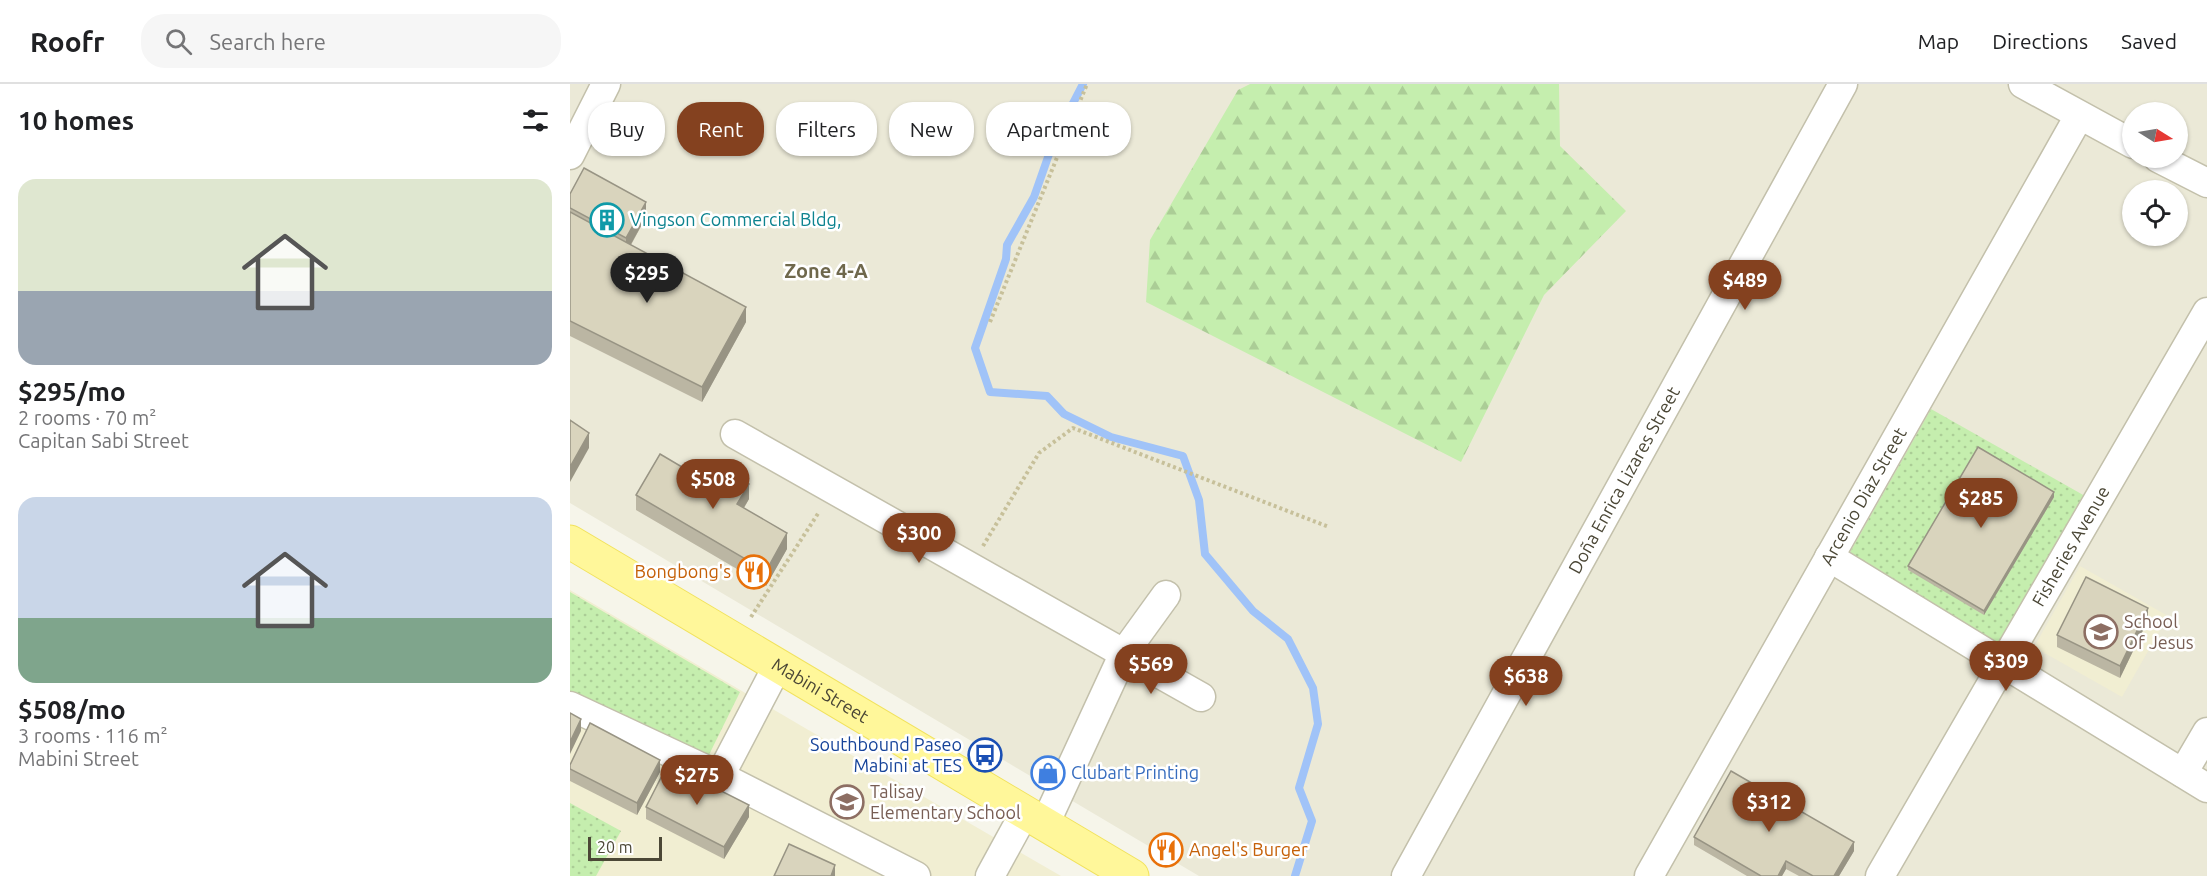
<!DOCTYPE html>
<html lang="en">
<head>
<meta charset="utf-8">
<style>
	body { margin:0; font-family:Ubuntu,sans-serif; background:#f6f6f6; color:#202124; height:100vh; display:flex; flex-direction:column; font-size:22px; white-space:nowrap }
	* { box-sizing:border-box; margin:0 }
	p { font-size:20px; color:#757577 }
	.icon { flex:none; width:33px; height:33px; fill:none; stroke:currentColor; stroke-width:2; stroke-linecap:round; stroke-linejoin:round }
	.map { position:relative; flex:1; overflow:hidden }
	.drawer { display:flex; flex-direction:column; background:#fff; width:570px }
	.drawer>* { flex:none }
	.top-card { position:absolute; left:18px; top:18px; width:570px; height:54px; display:flex; gap:12px }
	.needle { width:39px; rotate:101deg }
	.buttons { position:absolute; left:1552px; top:18px; display:grid; gap:12px }
	.buttons a { display:grid; place-items:center; width:66px; height:66px; border-radius:50%; background:#fff; box-shadow:0 2px 4px #0004; font-size:30px }
	.scale { position:absolute; left:18px; bottom:15px; width:74px; box-sizing:border-box; padding-left:6px; border:3px solid #4b4736; border-top:0; font-size:16px; line-height:21px; white-space:nowrap; color:#4b4736; -webkit-text-stroke:4px #fff; paint-order:stroke }
	.price { position:absolute; translate:-50% -51px; padding:0 14px; border-radius:21px; background:#84411f; color:#fff; font-size:20px; line-height:39px; filter:drop-shadow(0 2px 3px #0008) }
	.price::after { content:''; position:absolute; left:50%; top:36px; width:18px; height:14px; margin-left:-9px; background:inherit; clip-path:polygon(0 0,100% 0,50% 100%) }
	.price.on { background:#222; color:#fff }
	ul { padding:0; list-style:none }
	li { display:grid; align-content:center; gap:12px; height:318px; padding:0 18px }
	li span { display:grid; place-items:center; height:186px; border-radius:18px; color:#555 }
	li>.icon { margin-inline-start:auto }
	span .icon { width:108px; height:108px; fill:#fffc; stroke-width:1 }
	li b { font-size:26px }
	h2 { display:flex; justify-content:space-between; align-items:center; height:72px; padding:0 18px; font-size:26px }
	.chip { padding:0 21px; border-radius:24px; background:#fff; box-shadow:0 2px 4px #0004; font-size:21px; line-height:54px }
	.chip.on { background:#84411f; color:#fff }
	header { display:flex; align-items:center; gap:36px; box-sizing:border-box; height:84px; padding:0 30px; background:#fff; border-bottom:2px solid #e0e0e0 }
	header strong { font-size:28px }
	nav { display:flex; gap:33px; margin-inline-start:auto; font-size:21px }
	.search { width:420px; height:54px; background:#f6f6f6; display:flex; align-items:center; gap:15px; box-sizing:border-box; padding:0 21px; border-radius:24px; color:#757577; font-size:22px }
	main { display:flex; flex:1; min-height:0 }
	.map>svg:first-child { display:block }
</style>
</head>
<body>
<header>
<strong>Roofr</strong>
<div class="search"><svg class="icon" aria-label="search" viewBox="0 0 24 24"><circle cx="10" cy="10" r="6"/><path d="M15 15l6 6"/></svg>Search here</div>
<nav><a>Map</a><a>Directions</a><a>Saved</a></nav>
</header>
<main>
<section class="drawer">
<h2>10 homes<svg class="icon" aria-label="filters" viewBox="0 0 24 24"><path d="M4 7h16M4 17h16"/><circle cx="9" cy="7" r="2"/><circle cx="15" cy="17" r="2"/></svg></h2>
<ul>
<li><span style="background:linear-gradient(#dfe7d0 60%,#9aa5b1 0)"><svg class="icon" aria-label="home" viewBox="0 0 24 24"><path d="M3 11l9-7 9 7M6 9v11h12V9"/></svg></span><div><b>$295/mo</b><p>2 rooms · 70 m²</p><p>Capitan Sabi Street</p></div></li>
<li><span style="background:linear-gradient(#c9d6e8 65%,#7fa58c 0)"><svg class="icon" aria-label="home" viewBox="0 0 24 24"><path d="M3 11l9-7 9 7M6 9v11h12V9"/></svg></span><div><b>$508/mo</b><p>3 rooms · 116 m²</p><p>Mabini Street</p></div></li>
</ul>
</section>
<div class="map">
<svg width="1637" height="792" viewBox="0 0 1637 792">
	<defs>
		<pattern id="grass-dots" width="8" height="8" patternUnits="userSpaceOnUse" patternTransform="scale(1.5)"><rect width="8" height="8" fill="#c5eeae"/><path d="M2 2h.1M6 6h.1" fill="none" stroke="#abcd96" stroke-width="1.8" stroke-linecap="round"/></pattern>
		<pattern id="forest-firs" width="22" height="20" patternUnits="userSpaceOnUse" patternTransform="scale(1.5)"><rect width="22" height="20" fill="#c5eeae"/><path d="M5 1l3.5 6h-7zM16 11l3.5 6h-7z" fill="#abcd96"/></pattern>
	</defs>
	<rect width="100%" height="100%" fill="#f6f5ea"/>
	<path fill="#ebe9d7" fill-rule="evenodd" d="M0,0H1637V792H629L0,419ZM1563,28H1608V74H1563ZM1563,106H1608V152H1563Z"/>
	<g fill="#f1eed2">
		<path d="M1510,482L1598,532L1552,613L1464,563Z"/>
		<path d="M0,506L235,644L491,792H0Z"/>
	</g>
	<g fill="url(#grass-dots)">
		<path d="M1361,325L1515,412L1430,561L1279,470Z"/>
		<path d="M0,508L170,608L131,687L0,623Z"/>
		<path d="M0,719L51,747L26,792H0Z"/>
	</g>
	<path fill="url(#forest-firs)" d="M680,0H989L990,62L1056,127L974,211L891,378L576,218L580,156L668,6Z"/>
	<g fill="none" stroke-linecap="round" stroke-linejoin="round">
		<path stroke="#a0c3f8" stroke-width="8" d="M513,0L484,56L464,113L437,161L436,175L405,264L420,308L477,312L494,330L541,353L613,372L629,416L635,470L683,527L718,555L743,604L748,640L729,704L742,737L725,792"/>
		<defs>
			<g id="minor">
				<path d="M1453,0L1563,60"/>
				<path d="M0,71L36,0"/>
				<path d="M1588,74L1637,99"/>
				<path d="M165,350L631,613"/>
				<path d="M1259,473L1637,704"/>
				<path d="M0,622L150,692L346,792"/>
				<path d="M1613,689L1637,648"/>
				<path d="M150,692L208,581"/>
				<path d="M475,740L554,569L596,511"/>
				<path d="M420,792L455,728"/>
				<path id="s1" d="M836,792L1273,0"/>
				<path id="s2" d="M1079,792L1509,32"/>
				<path id="s3" d="M1310,792L1637,228"/>
			</g>
			<g id="major">
				<path id="s4" d="M0,458L562,792"/>
			</g>
		</defs>
		<use href="#minor" stroke="#c3c0ab" stroke-width="31"/>
		<use href="#major" stroke="#f1e25d" stroke-width="35"/>
		<g stroke="#c7c09a" stroke-width="4" stroke-dasharray="3 3" stroke-linecap="butt">
			<path d="M420,238L517,0"/>
			<path d="M413,462L469,369L503,344L759,443"/>
			<path d="M181,533L249,428"/>
		</g>
		<use href="#minor" stroke="#fff" stroke-width="28"/>
		<use href="#major" stroke="#fff79a" stroke-width="33"/>
	</g>
	<g fill="#bbb6a3">
		<path d="M0,110L76,133L61,161L176,238L132,318L0,252Z"/>
		<path d="M144,402L179,415L174,424L217,465L196,502L66,426V411Z"/>
		<path d="M1484,413L1414,531L1338,486V482Z"/>
		<path d="M1578,536L1550,594L1487,563V551Z"/>
		<path d="M0,681L90,688L67,731L0,697Z"/>
		<path d="M76,723L179,733L154,775L76,735Z"/>
		<path d="M1124,753L1284,767L1269,792H1229L1216,785L1212,792H1177L1124,761Z"/>
	</g>
	<g fill="#989484">
		<path d="M76,118V133L56,169V154Z"/>
		<path d="M176,223V238L132,318V303Z"/>
		<path d="M19,349V364L0,398V383Z"/>
		<path d="M179,400V415L167,435V420Z"/>
		<path d="M1484,408V413L1414,531V527Z"/>
		<path d="M217,449V465L196,502V487Z"/>
		<path d="M1578,524V536L1550,594V582Z"/>
		<path d="M11,635V647L0,670V658Z"/>
		<path d="M90,676V688L67,731V719Z"/>
		<path d="M179,721V733L154,775V763Z"/>
		<path d="M1284,758V767L1269,792H1264Z"/>
		<path d="M1216,777V785L1212,792H1208Z"/>
		<path d="M265,781V792H261Z"/>
	</g>
	<g fill="#d9d4bd" stroke="#989484" stroke-width="1.5">
		<path d="M14,84L76,118L56,154L0,124V110Z"/>
		<path d="M0,128L176,223L132,303L0,237Z"/>
		<path d="M0,336L19,349L0,383Z"/>
		<path d="M1408,363L1484,408L1414,527L1338,482Z"/>
		<path d="M90,370L144,402L153,385L179,400L167,420L217,449L196,487L66,411Z"/>
		<path d="M1516,493L1578,524L1550,582L1487,551Z"/>
		<path d="M0,629L11,635L0,658Z"/>
		<path d="M20,639L90,676L67,719L0,685V681Z"/>
		<path d="M98,680L179,721L154,763L76,723Z"/>
		<path d="M1161,687L1284,758L1264,792H1243L1216,777L1208,792H1191L1124,753Z"/>
		<path d="M219,760L265,781L261,792H204Z"/>
	</g>
	<defs>
		<symbol id="building-ring" viewBox="-11 -11 22 22"><circle r="9.5" fill="#fff" stroke="#0f9aa8" stroke-width="1.5"/><path d="M-4-6H4V6H1V3H-1V6H-4ZM-2.5-4.3h1.7v1.8h-1.7ZM.8-4.3h1.7v1.8H.8ZM-2.5-1h1.7V.8h-1.7ZM.8-1h1.7V.8H.8Z" fill="#0f9aa8"/></symbol>
		<symbol id="restaurant-ring" viewBox="-11 -11 22 22"><circle r="9.5" fill="#fff" stroke="#e8710a" stroke-width="1.5"/><path d="M-5-6h1v4h1v-4h1v4h1v-4h1v5L-1.5 .5V6h-2V.5L-5-1ZM5-6V6H3V1.5H1.5Q1.5-4 5-6Z" fill="#e8710a"/></symbol>
		<symbol id="school-ring" viewBox="-11 -11 22 22"><circle r="9.5" fill="#fff" stroke="#8d6e63" stroke-width="1.5"/><path d="M0-5L7-2L0 1L-7-2ZM-4 1L0 2.5L4 1V4Q0 6-4 4Z" fill="#8d6e63"/></symbol>
		<symbol id="bus-ring" viewBox="-11 -11 22 22"><circle r="9.5" fill="#fff" stroke="#1a4fb4" stroke-width="1.5"/><path d="M-5-6H5V4H4V6H2V4H-2V6H-4V4H-5ZM-3.5-4V0h7V-4ZM-3.5 1.2v1.5H-2V1.2ZM2 1.2v1.5H3.5V1.2Z" fill="#1a4fb4"/></symbol>
		<symbol id="shop-ring" viewBox="-11 -11 22 22"><circle r="9.5" fill="#fff" stroke="#3f7fe0" stroke-width="1.5"/><path d="M-5-2.5h2.3a2.7 3.5 0 0 1 5.4 0H5L5.5 6h-11ZM-1.5-2.5h3a1.5 2.3 0 0 0-3 0Z" fill="#3f7fe0"/></symbol>
	</defs>
	<g fill-rule="evenodd">
		<use href="#building-ring" x="18" y="117" width="38" height="38"/>
		<use href="#restaurant-ring" x="165" y="469" width="38" height="38"/>
		<use href="#school-ring" x="1512" y="529" width="38" height="38"/>
		<use href="#bus-ring" x="396" y="652" width="38" height="38"/>
		<use href="#shop-ring" x="459" y="670" width="38" height="38"/>
		<use href="#school-ring" x="258" y="699" width="38" height="38"/>
		<use href="#restaurant-ring" x="577" y="747" width="38" height="38"/>
	</g>
	<g text-anchor="middle" stroke-width="5" stroke-linejoin="round" paint-order="stroke">
		<g font-size="18" fill="#0d838f" stroke="#fff" text-anchor="start">
			<text x="60" y="142">Vingson Commercial Bldg,</text>
		</g>
		<g font-size="18" fill="#4b4736" stroke="#fff">
			<text dy="6" stroke="none"><textPath href="#s1" startOffset="452">Doña Enrica Lizares Street</textPath></text>
			<text dy="6" stroke="none"><textPath href="#s2" startOffset="436">Arcenio Diaz Street</textPath></text>
			<text dy="6" stroke="none"><textPath href="#s3" startOffset="381">Fisheries Avenue</textPath></text>
			<text dy="6" stroke="none"><textPath href="#s4" startOffset="291">Mabini Street</textPath></text>
		</g>
		<g font-size="18" fill="#c56008" stroke="#fff" text-anchor="end">
			<text x="161" y="494">Bongbong's</text>
			<text x="619" y="772" text-anchor="start">Angel's Burger</text>
		</g>
		<g font-size="18" fill="#785e54" stroke="#fff" text-anchor="start">
			<text x="1554" y="544">School<tspan x="1554" dy="21">Of Jesus</tspan></text>
			<text x="300" y="714">Talisay<tspan x="300" dy="21">Elementary School</tspan></text>
		</g>
		<g font-size="18" fill="#164399" stroke="#fff" text-anchor="end">
			<text x="392" y="667">Southbound Paseo<tspan x="392" dy="21">Mabini at TES</tspan></text>
		</g>
		<g font-size="18" fill="#366cbe" stroke="#fff" text-anchor="start">
			<text x="501" y="695">Clubart Printing</text>
		</g>
		<g font-size="20" font-weight="bold" fill="#6f684c" stroke="#fff">
			<text x="256" y="194">Zone 4-A</text>
		</g>
	</g>
</svg>
<div class="buttons">
<a><svg class="needle" viewBox="-14 -14 28 28"><path d="M0-13l5 13h-10z" fill="#e53935"/><path d="M0 13l5-13h-10z" fill="#757577"/></svg></a>
<a><svg class="icon" aria-label="locate" viewBox="0 0 24 24"><circle cx="12" cy="12" r="6"/><path d="M12 2v4M12 18v4M2 12h4M18 12h4"/></svg></a>
</div>
<div class="scale">20 m</div>
<b class="price on" style="left:77px;top:220px">$295</b>
<b class="price" style="left:1175px;top:227px">$489</b>
<b class="price" style="left:143px;top:426px">$508</b>
<b class="price" style="left:1411px;top:445px">$285</b>
<b class="price" style="left:349px;top:480px">$300</b>
<b class="price" style="left:1436px;top:608px">$309</b>
<b class="price" style="left:581px;top:611px">$569</b>
<b class="price" style="left:956px;top:623px">$638</b>
<b class="price" style="left:127px;top:722px">$275</b>
<b class="price" style="left:1199px;top:749px">$312</b>
<div class="top-card">
<a class="chip">Buy</a>
<a class="chip on">Rent</a>
<a class="chip">Filters</a>
<a class="chip">New</a>
<a class="chip">Apartment</a>
</div>
</div>
</main>
</body>
</html>
